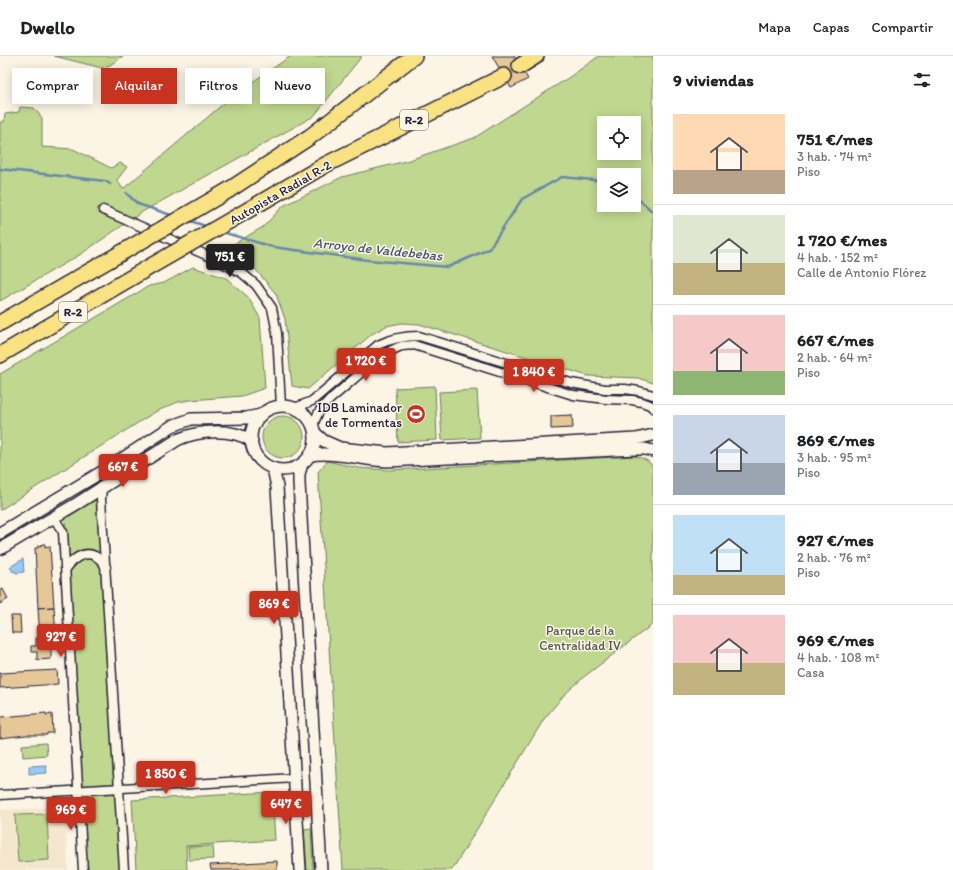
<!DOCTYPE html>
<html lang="es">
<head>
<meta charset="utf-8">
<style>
	body { margin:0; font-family:Itim,sans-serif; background:#f2f2f2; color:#202124; height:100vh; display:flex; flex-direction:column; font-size:15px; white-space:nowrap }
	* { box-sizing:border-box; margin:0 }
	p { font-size:13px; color:#757577 }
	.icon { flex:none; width:22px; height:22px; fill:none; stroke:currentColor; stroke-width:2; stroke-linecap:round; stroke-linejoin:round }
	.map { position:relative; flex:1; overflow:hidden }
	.side { display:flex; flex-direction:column; background:#fff; width:300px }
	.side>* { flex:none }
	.top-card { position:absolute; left:12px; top:12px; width:380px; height:36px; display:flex; gap:8px }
	.fabs { position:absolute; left:597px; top:60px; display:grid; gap:8px }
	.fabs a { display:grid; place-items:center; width:44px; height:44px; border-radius:0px; background:#fff; box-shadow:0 2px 10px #0003; font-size:20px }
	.price { position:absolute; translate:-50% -34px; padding:0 9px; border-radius:4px; background:#c8321e; color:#fff; font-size:13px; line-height:26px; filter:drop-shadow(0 1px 2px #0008) }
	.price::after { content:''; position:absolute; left:50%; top:24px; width:12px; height:9px; margin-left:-6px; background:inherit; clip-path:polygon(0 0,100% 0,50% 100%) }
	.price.current { background:#222; color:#fff }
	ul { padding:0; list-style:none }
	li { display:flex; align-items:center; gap:12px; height:100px; padding:0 20px }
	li+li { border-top:1px solid #e0e0e0 }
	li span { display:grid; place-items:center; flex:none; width:112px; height:80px; border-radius:0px; color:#555 }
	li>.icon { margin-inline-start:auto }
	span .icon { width:48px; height:48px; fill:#fffc; stroke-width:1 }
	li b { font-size:17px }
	h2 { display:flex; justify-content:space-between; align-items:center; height:48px; padding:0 20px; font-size:17px }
	.tag { padding:0 14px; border-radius:0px; background:#fff; box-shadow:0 2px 10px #0003; font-size:14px; line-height:36px }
	.tag.current { background:#c8321e; color:#fff }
	header { display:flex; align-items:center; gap:24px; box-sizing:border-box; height:56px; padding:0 20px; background:#fff; border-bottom:1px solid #e0e0e0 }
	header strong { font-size:19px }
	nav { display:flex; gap:22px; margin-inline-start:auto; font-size:14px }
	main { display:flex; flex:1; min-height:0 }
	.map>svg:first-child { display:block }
</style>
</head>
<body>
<header>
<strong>Dwello</strong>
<nav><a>Mapa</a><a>Capas</a><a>Compartir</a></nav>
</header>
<main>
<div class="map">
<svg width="653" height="814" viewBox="0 0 653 814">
	<rect width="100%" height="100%" fill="#fcf5e5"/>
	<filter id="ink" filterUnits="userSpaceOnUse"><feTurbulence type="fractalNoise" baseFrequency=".025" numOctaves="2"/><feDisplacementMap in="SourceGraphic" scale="8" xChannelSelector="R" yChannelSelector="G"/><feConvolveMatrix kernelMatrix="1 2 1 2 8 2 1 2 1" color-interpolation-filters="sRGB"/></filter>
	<g filter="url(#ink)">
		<path fill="#f5e7ce" d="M65,751L68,814H0V754Z"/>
		<g fill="#bfd78e" stroke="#707c64" fill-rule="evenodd">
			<path d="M54,0H123L110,9L102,12Z"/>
			<path d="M291,0H362L314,60L142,156L81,198L0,245V66H4L5,58L19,56L20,51L34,52L42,62V91L73,93L111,112L120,107L127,111L117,124L123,133L236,37Z"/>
			<path d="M599,0H653V327L638,322L588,320L419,268L402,267L386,270L372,278L308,333L292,330L285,263L276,238L257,215L241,200L222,195L263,171L283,150L342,121L406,105L474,82L571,20ZM604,67H634V97H604ZM604,119H634V149H604Z"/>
			<path d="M193,211L226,222L248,241L260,262L265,332L242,340L190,344L178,346L155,356L0,454V318L149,230L164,227Z"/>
			<path d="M435,330L437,384L398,386L395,332Z"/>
			<path d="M477,334L480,382L442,384L439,336Z"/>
			<circle cx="283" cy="381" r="21"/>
			<path d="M634,400C642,402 650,404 653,412V568L585,620L564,639L544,663L452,814H343L318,416L327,405L359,412L389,414Z"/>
			<path d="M97,443L120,814H86L65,463Z"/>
			<path d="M46,687L47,699L23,701L22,689Z"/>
			<path d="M272,736L275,784L186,790L187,814H136L132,744Z"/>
			<path d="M47,758L49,804L18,806L15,759Z"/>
			<path d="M311,772L313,814H307L304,773Z"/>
			<path d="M213,790L214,803L189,804L188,791Z"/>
		</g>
		<g fill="#99caf5" stroke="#6987ab">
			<path d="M23,503L24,516L16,517L15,515L13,516L10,511Z"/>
			<path d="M46,709L47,717L29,718V710Z"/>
		</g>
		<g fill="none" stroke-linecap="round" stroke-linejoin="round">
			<g stroke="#6987ab" stroke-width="2.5">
				<path d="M0,113L105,125L110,128"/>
				<path d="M126,137L138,148L174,160"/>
				<path d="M634,139L653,156"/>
				<path d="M188,164L208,171"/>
				<path d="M222,176L273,191L368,204L448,211L489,193L522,143L562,121L604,125"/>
			</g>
		</g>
		<g fill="#e5c798" stroke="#22223b">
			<path d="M492,0H514L528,23L511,32Z"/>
			<path d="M572,359L573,372L551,373V360Z"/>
			<path d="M42,488H45V491L50,490L54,551L38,552L35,492H38V490L42,489Z"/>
			<path d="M3,533L8,543L0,548V534Z"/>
			<path d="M54,551L56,581L40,582L38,552Z"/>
			<path d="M11,560H20L21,577H12Z"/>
			<path d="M36,582H50V585H51V603L37,604V596H31V590H36Z"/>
			<path d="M57,614L58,628L0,632V617Z"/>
			<path d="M46,657V659L52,658L53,677H47V679H26L0,682V660L2,661Z"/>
			<path d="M277,805V814H211L210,809Z"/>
		</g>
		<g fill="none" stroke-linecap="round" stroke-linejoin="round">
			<defs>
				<g id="street">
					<path d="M103,154L213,202L242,217L256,229L272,252L277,277L281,350"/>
					<path d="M295,352L312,345L378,289C392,282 404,280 419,280L571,327L605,333H625L639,335L653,339"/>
					<path d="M313,370C315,364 317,358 321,353C326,346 334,340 341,334C358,320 378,299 399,291C403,289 409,290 414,289L573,339L606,343L632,344L642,346L650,349L653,352"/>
					<path d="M102,432L101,443L124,814"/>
					<path d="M51,463L56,465L63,476L83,814"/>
					<path d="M66,513C72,504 83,494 95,500C100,502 103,507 106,511"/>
					<path d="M0,739L295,722"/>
				</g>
				<g id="secondary">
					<circle cx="283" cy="382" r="32"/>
					<path d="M315,377L324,385L340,392L387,397L636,383L653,379"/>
					<path d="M310,399C335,395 362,404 387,405L636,393H645L653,395"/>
					<path d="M302,408L299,418V427L321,814"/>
					<path d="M273,412L277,431L300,814"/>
					<path d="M0,477L105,414L172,370L191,363L246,362L261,359"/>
					<path d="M0,493L78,447L177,384C199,374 231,372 252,385"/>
				</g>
				<g id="highway">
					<path d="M520,10L536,0"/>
					<path d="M229,134L311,80L414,0"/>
					<path d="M243,157L325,109L504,20"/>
					<path d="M0,267L109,204"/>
					<path d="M0,299L146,213"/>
				</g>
			</defs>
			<use href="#street" stroke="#22223b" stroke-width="11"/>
			<use href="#secondary" stroke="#22223b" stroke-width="14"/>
			<use href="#highway" stroke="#22223b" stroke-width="18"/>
			<use href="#street" stroke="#fcf5e5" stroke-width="8"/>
			<use href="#secondary" stroke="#fcf5e5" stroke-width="11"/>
			<use href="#highway" stroke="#f8e281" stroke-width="15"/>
			<defs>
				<g id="highway-bridge">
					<path d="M109,204L229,134"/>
					<path d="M146,213L243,157"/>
				</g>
			</defs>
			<use href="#highway-bridge" stroke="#22223b" stroke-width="18" stroke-linecap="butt"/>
			<use href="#highway-bridge" stroke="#f8e281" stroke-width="15"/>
		</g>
	</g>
	<defs>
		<symbol id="stadium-disc" viewBox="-11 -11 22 22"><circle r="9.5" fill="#c8321e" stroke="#fcf5e5"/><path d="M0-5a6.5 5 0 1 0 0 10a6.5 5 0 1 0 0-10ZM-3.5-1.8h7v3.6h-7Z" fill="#fff"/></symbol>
	</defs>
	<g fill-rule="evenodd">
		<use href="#stadium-disc" x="405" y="347" width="22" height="22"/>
	</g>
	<g text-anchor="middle" stroke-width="3" stroke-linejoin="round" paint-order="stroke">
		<g fill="#fcf5e5" stroke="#63616e" stroke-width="1">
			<rect x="400" y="54" width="28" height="20" rx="3"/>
			<rect x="59" y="246" width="28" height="20" rx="3"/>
		</g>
		<g font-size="12" font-weight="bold" fill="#22223b">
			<text x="414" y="68">R-2</text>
			<text x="73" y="260">R-2</text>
		</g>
		<g font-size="13" fill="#22223b" stroke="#fcf5e5">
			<text transform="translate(280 136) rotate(-30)" y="5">Autopista Radial R-2</text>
		</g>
		<g font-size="13" fill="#22223b" stroke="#fcf5e5" text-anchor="end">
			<text x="402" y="356">IDB Laminador<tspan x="402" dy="15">de Tormentas</tspan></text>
		</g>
		<g font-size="13" fill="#515854" stroke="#fcf5e5">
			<text x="580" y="579">Parque de la<tspan x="580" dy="15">Centralidad IV</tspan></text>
		</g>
		<g font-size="14" font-style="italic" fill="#465473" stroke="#fcf5e5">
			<text transform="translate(378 193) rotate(6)" y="5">Arroyo de Valdebebas</text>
		</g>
	</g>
</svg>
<div class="fabs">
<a><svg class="icon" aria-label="locate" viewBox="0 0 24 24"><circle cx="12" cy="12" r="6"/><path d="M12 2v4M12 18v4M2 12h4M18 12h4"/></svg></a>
<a><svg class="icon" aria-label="layers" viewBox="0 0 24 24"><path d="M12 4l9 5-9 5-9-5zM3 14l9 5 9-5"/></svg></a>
</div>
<b class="price current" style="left:230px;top:222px">751 €</b>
<b class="price" style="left:366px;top:326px">1 720 €</b>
<b class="price" style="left:534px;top:337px">1 840 €</b>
<b class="price" style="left:123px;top:432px">667 €</b>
<b class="price" style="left:274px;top:569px">869 €</b>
<b class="price" style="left:61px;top:602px">927 €</b>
<b class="price" style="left:166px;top:739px">1 850 €</b>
<b class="price" style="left:286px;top:769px">647 €</b>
<b class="price" style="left:71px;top:775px">969 €</b>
<div class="top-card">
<a class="tag">Comprar</a>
<a class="tag current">Alquilar</a>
<a class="tag">Filtros</a>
<a class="tag">Nuevo</a>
</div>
</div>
<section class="side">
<h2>9 viviendas<svg class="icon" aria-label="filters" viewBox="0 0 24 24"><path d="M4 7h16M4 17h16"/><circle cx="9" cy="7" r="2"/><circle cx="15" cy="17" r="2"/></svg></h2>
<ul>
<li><span style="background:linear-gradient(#ffd9b3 70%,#b9a48a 0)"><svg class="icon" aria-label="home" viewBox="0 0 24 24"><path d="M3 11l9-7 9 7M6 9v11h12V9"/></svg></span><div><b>751 €/mes</b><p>3 hab. · 74 m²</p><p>Piso</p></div></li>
<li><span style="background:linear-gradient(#dfe7d0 60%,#c2b280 0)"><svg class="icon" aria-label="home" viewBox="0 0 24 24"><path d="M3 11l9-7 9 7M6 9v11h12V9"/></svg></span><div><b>1 720 €/mes</b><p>4 hab. · 152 m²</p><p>Calle de Antonio Flórez</p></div></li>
<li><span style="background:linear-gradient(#f6c9c9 70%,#8fb573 0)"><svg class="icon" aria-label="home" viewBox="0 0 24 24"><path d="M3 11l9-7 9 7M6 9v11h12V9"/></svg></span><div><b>667 €/mes</b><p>2 hab. · 64 m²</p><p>Piso</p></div></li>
<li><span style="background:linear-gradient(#c9d6e8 60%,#9aa5b1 0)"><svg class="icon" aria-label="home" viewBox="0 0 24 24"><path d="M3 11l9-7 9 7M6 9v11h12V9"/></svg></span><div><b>869 €/mes</b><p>3 hab. · 95 m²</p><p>Piso</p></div></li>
<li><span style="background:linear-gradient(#bfe0f5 75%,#c2b280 0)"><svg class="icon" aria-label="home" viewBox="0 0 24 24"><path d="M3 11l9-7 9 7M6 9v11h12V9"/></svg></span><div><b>927 €/mes</b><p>2 hab. · 76 m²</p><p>Piso</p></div></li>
<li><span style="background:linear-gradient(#f6c9c9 60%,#c2b280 0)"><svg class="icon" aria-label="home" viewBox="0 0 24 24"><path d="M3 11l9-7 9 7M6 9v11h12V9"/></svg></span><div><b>969 €/mes</b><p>4 hab. · 108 m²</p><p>Casa</p></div></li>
</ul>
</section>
</main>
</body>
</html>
